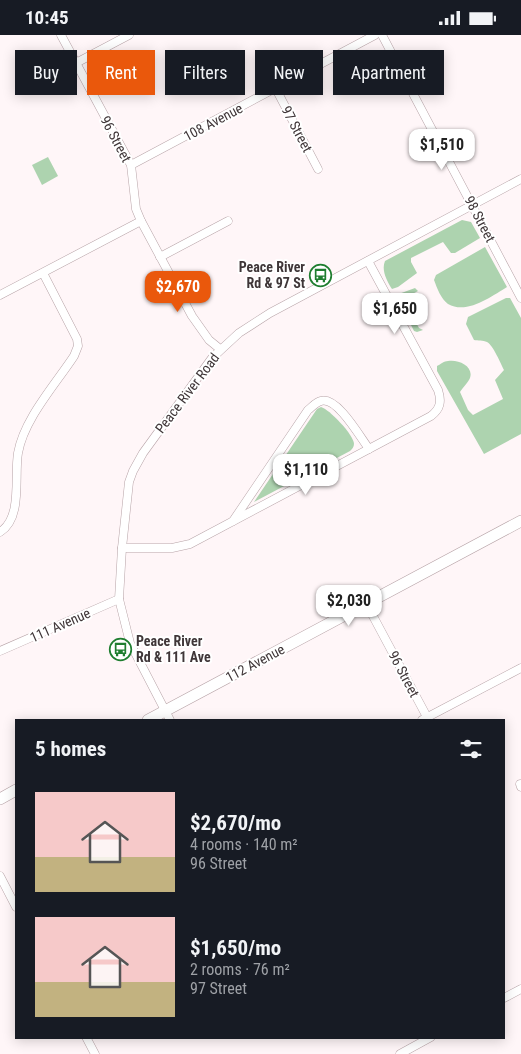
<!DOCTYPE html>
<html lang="en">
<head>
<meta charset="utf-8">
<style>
	body { margin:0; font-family:"Roboto Condensed",sans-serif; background:#20242c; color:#f1f3f6; height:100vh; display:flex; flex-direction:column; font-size:19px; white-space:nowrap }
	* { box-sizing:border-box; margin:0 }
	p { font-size:16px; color:#9ea1a6 }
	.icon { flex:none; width:28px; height:28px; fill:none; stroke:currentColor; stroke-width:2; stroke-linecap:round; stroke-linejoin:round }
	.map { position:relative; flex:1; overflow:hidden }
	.side { position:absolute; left:15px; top:684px; width:490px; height:320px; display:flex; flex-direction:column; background:#171b24; border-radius:0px; box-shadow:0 2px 12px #0003 }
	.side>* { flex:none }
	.top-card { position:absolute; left:15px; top:15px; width:491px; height:45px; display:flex; gap:10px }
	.price { position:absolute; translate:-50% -42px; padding:0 11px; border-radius:10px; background:#fff; color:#222; font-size:16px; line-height:32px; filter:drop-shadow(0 1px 2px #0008) }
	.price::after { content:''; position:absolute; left:50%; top:30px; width:15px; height:11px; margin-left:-8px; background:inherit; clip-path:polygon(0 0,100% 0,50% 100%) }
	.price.on { background:#ea580c; color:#fff }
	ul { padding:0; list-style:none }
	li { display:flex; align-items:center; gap:15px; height:125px; padding:0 20px }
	li span { display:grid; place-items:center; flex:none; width:140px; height:100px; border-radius:0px; color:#555 }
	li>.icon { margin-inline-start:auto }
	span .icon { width:60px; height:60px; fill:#fffc; stroke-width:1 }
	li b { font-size:21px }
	h2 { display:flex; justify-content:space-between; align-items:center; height:60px; padding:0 20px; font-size:21px }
	.tag { padding:0 18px; border-radius:0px; background:#171b24; box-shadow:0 2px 12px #0003; font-size:18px; line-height:45px }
	.tag.on { background:#ea580c; color:#fff }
	.status { display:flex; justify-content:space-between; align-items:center; height:35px; padding:0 25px; background:#171b24; direction:ltr }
	.status svg { height:14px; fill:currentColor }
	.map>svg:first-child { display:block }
</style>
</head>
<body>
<div class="status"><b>10:45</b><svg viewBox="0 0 49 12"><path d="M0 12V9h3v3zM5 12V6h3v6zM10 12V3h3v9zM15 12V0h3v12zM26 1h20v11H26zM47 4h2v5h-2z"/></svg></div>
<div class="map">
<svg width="521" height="1019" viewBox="0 0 521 1019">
	<rect width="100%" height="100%" fill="#fff6f8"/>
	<g fill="#add3af">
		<path d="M48,122L58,141L42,150L32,130Z"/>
		<path d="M462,185L471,187L480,203L455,218H451L443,207L411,223V227L417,238L398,252L392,254C387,246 381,235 385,226Z"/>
		<path d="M485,212L507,252C492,261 467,280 448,269C441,264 437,253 434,245L436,240Z"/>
		<path d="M415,253L418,256L403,264L419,293L423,295L417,297L414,296L396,260Z"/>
		<path d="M506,263H510L521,283V399L484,419L437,336V331C441,329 444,326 448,326C458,324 474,331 470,343C468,348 463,352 460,357L468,375L473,380L503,364L495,345L504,335C501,329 493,310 487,307C483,305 478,306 474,305L466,289L468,282Z"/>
		<path d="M321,372C329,374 354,400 354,409C354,412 352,414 350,416L254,467L317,374Z"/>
	</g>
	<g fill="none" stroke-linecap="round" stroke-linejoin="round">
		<defs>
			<g id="street">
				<path d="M61,0L131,130L136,174L141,186L192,281L209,305L220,314"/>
				<path d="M382,0L521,263"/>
				<path d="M76,28L129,0"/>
				<path d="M276,54L318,134"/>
				<path d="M131,130L375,0"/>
				<path d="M160,222L228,186"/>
				<path d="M0,260L141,186"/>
				<path d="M233,486L308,375C312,372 316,367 321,366C337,361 360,402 369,414"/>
				<path d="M0,497C23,483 14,441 18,418C24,384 55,350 74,321L78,311L77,304L43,238"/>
				<path d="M122,513H172L190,509L431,381C440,374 442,367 438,355L368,226"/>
				<path d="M366,568L427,682"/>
				<path d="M0,616L119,564"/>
				<path d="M170,685L130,608L119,564L122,513L129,447L133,436L143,418L212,323L239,298L270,278L521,144"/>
				<path d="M422,685L521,633"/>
				<path d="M520,749L521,752"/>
				<path d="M0,841L16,872"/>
				<path d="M504,963L521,954"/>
				<path d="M86,1002L95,1019"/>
				<path d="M400,1019L431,1002"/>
			</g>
			<g id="secondary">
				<path d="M148,685L521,486"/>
				<path d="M0,764L16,755"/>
			</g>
		</defs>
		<use href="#street" stroke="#b7a3a7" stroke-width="9"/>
		<use href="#secondary" stroke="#b7a3a7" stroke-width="12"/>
		<use href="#street" stroke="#fff" stroke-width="8"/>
		<use href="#secondary" stroke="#fff" stroke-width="11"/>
	</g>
	<defs>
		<symbol id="bus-ring" viewBox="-11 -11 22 22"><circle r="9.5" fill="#fff" stroke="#1f7e30" stroke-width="1.5"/><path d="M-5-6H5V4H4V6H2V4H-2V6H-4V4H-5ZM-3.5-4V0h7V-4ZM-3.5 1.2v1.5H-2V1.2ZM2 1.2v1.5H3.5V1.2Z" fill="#1f7e30"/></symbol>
	</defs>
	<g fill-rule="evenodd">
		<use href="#bus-ring" x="308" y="228" width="25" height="25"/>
		<use href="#bus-ring" x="108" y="602" width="25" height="25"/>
	</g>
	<g text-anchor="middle" stroke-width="4" stroke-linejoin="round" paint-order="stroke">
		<g font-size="14" fill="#3f3638" stroke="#fff">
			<text transform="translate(213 87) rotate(-28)" y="5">108 Avenue</text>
			<text transform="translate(297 94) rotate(62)" y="5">97 Street</text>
			<text transform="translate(116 104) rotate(62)" y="5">96 Street</text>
			<text transform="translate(480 184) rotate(62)" y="5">98 Street</text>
			<text transform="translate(187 358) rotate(-53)" y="5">Peace River Road</text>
			<text transform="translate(60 590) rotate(-24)" y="5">111 Avenue</text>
			<text transform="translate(255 628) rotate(-28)" y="5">112 Avenue</text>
			<text transform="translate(404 639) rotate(62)" y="5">96 Street</text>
		</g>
		<g font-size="14" font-weight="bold" fill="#3f3638" stroke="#fff" text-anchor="end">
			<text x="305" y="237">Peace River<tspan x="305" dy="16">Rd &amp; 97 St</tspan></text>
			<text x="136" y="611" text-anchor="start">Peace River<tspan x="136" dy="16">Rd &amp; 111 Ave</tspan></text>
		</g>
	</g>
</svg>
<b class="price" style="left:442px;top:136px">$1,510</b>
<b class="price on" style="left:178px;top:278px">$2,670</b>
<b class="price" style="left:395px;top:300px">$1,650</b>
<b class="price" style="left:306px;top:461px">$1,110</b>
<b class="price" style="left:349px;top:592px">$2,030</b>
<div class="top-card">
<a class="tag">Buy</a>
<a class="tag on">Rent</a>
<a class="tag">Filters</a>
<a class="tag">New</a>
<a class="tag">Apartment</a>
</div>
<section class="side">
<h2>5 homes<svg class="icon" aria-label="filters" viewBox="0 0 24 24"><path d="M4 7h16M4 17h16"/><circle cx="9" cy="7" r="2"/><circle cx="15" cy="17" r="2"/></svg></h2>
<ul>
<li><span style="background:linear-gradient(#f6c9c9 65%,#c2b280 0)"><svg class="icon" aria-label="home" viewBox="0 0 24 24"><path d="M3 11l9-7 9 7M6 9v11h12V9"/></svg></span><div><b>$2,670/mo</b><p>4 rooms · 140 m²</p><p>96 Street</p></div></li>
<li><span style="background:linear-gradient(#f6c9c9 65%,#c2b280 0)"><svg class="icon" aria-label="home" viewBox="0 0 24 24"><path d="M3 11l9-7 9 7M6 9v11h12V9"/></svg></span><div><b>$1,650/mo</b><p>2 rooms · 76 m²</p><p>97 Street</p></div></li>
</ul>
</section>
</div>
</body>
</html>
